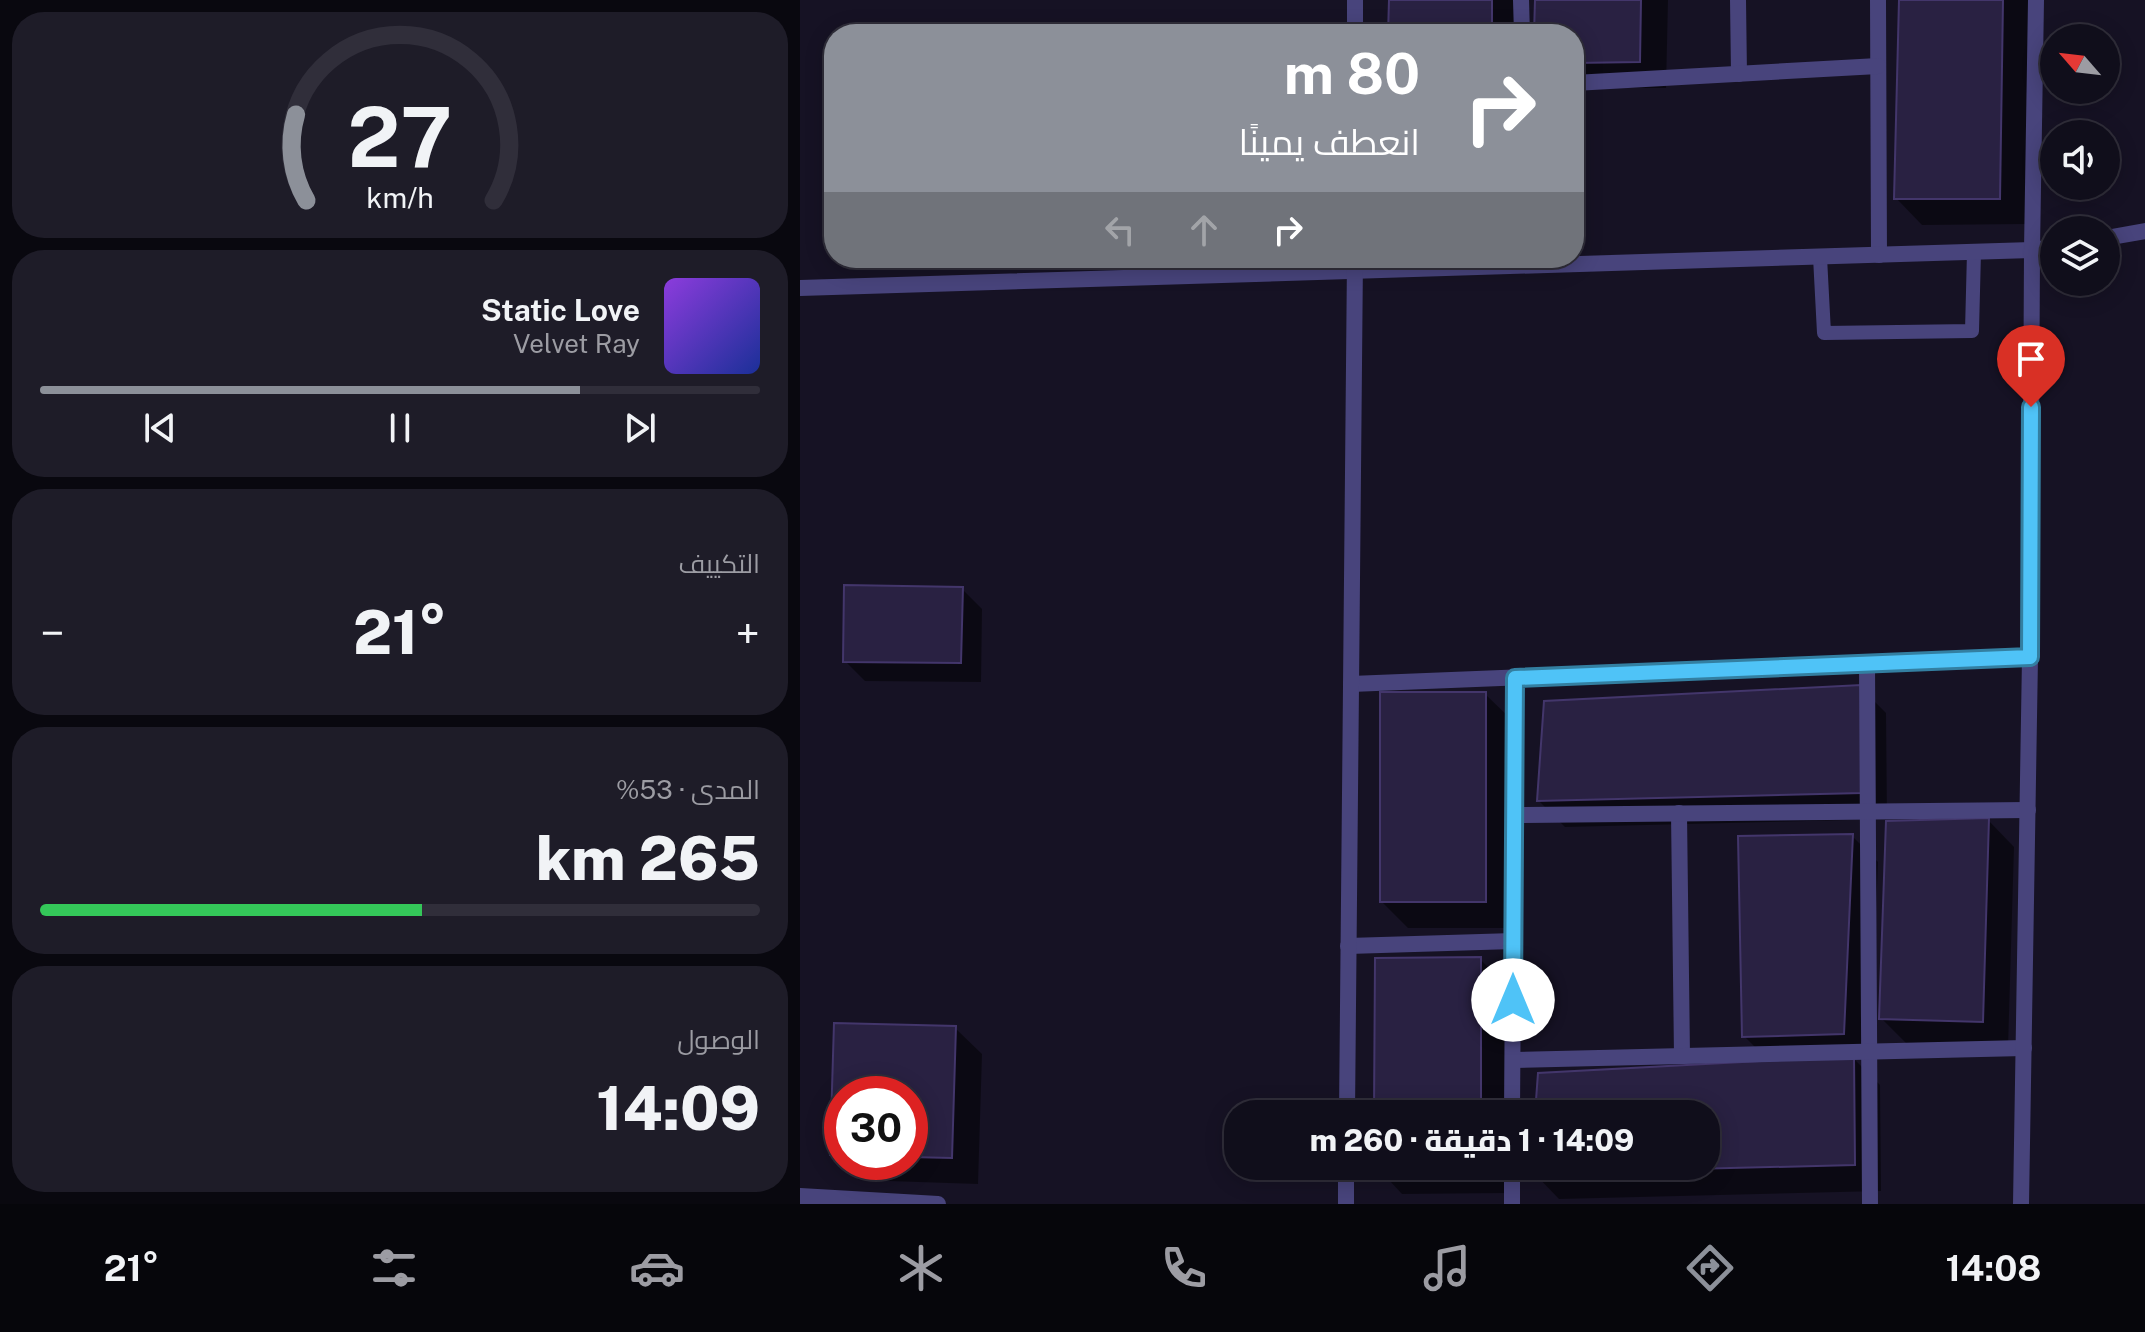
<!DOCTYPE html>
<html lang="ar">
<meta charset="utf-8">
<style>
body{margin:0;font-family:"Public Sans",Cairo,sans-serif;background:#1e1c28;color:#f1f3f6;direction:rtl;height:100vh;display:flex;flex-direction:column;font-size:30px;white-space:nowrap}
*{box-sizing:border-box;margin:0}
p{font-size:26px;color:#9c9ca3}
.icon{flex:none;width:44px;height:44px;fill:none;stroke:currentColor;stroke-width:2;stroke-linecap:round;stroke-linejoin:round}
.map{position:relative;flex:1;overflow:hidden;direction:ltr}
.drawer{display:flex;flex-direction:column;gap:12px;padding:12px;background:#09080f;width:800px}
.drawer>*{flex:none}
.guide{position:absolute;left:24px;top:24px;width:760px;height:244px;border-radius:32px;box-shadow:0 4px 20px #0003,0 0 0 2px #302e3a;direction:rtl;background:#8c9099;color:#fff;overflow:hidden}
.needle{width:52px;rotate:298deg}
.buttons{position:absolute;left:1240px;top:24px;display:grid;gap:16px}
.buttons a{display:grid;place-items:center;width:80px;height:80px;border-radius:50%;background:#100e1b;box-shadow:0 4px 20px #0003,0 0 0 2px #302e3a;font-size:40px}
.speed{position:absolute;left:24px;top:1076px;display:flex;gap:16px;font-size:40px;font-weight:700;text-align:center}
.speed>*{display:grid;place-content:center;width:104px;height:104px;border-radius:50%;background:#100e1b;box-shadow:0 4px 20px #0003,0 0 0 2px #302e3a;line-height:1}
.speed .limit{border:12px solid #d22;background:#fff;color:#111}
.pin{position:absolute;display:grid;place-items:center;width:68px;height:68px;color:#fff;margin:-82px -34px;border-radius:50% 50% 50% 0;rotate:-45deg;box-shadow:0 0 8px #0007}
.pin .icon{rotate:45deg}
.me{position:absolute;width:88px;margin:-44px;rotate:0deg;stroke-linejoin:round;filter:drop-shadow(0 0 6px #0008)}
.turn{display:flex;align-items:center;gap:28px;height:168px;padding:0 32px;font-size:36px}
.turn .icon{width:104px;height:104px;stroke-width:2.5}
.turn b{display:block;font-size:56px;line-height:68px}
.lanes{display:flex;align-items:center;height:76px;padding:0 32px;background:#0003;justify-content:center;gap:40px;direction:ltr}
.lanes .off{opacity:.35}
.big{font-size:60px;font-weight:800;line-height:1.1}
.drawer .tile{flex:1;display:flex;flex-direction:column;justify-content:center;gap:12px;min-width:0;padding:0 28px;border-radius:32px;background:#1e1c28}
.drawer .dial{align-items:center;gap:0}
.dial svg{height:208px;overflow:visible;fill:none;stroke:#302e3a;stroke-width:7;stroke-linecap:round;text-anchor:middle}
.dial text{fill:#f1f3f6;stroke:none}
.song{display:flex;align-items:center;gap:24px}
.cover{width:96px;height:96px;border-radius:12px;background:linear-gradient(135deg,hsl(270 70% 55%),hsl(230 70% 35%))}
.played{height:8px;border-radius:4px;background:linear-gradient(90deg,#8c9099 75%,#302e3a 75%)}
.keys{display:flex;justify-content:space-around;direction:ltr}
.heat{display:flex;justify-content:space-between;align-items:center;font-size:44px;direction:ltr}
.charge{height:12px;border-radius:6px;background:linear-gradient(90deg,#34c759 53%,#302e3a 0)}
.trip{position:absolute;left:424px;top:1100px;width:496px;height:80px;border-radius:32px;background:#100e1b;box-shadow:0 4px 20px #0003,0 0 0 2px #302e3a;font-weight:800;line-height:80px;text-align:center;direction:rtl}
.menu{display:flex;height:128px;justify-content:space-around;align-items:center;background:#06060b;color:#9c9ca3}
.menu .icon{width:56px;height:56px}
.menu .on{color:#8c9099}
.menu b{font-size:36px;color:#f1f3f6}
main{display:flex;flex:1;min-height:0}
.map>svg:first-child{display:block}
</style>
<main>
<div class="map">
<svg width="1345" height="1204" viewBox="0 0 1345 1204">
<rect width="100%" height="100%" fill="#161224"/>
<g fill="#0007" fill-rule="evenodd">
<path d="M591 0H718V34H590Z"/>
<path d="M737 0H868L866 88H774V34H736Z"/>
<path d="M1101 0H1229L1226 224 1122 225 1096 198Z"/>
<path d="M162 589 182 609 181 682 65 681 45 661Z"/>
<path d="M1060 687 1086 713 1087 819 765 827 739 801Z"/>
<path d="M685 694 712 720 711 928H608L582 902Z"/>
<path d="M1188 820 1214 847 1208 1048 1108 1045 1081 1018Z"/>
<path d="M1052 836 1078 862 1070 1059 1055 1060 1080 1085 1081 1191 759 1199 733 1172V1166H906V1114H737L971 1063 944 1036Z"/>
<path d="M680 959 706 986V1114H576Z"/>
<path d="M36 1025 155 1028 182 1054 178 1184 59 1180 32 1154ZM42 1094H110V1162H42Z"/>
<path d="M576 1166H706V1193L602 1194Z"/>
</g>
<g fill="#292142" stroke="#43366b" stroke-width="2">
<path d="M589 0H692V34H588Z"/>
<path d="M735 0H841L840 62 774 63V34H734Z"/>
<path d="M1099 0H1203L1200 199H1094Z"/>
<path d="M44 585 163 587 161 663 43 662Z"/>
<path d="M1061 685 1062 793 737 801 744 701Z"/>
<rect x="580" y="692" width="106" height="210"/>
<path d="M1189 818 1183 1022 1079 1019 1086 821Z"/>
<path d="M1053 834 1044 1034 942 1037 938 836Z"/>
<path d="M681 957V1114H574L575 958Z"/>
<path d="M34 1023 156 1026 152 1158 110 1157V1094H42V1155H30Z"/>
<path d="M1054 1056 1055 1165 731 1173V1166H906V1114H735L738 1073Z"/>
<rect x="574" y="1166" width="106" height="2"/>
</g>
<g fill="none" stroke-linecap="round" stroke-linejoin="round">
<path stroke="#48447c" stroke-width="14" d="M1020 257 1024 333 1172 331 1174 252"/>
<g stroke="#48447c" stroke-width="16">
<path d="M721 0 722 34"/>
<path d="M938 0 939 74"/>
<path d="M1078 0 1079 255"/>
<path d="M555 34V0"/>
<path d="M774 83 1078 66"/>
<path d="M1306 238 1345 231"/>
<path d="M0 288 1232 250 1254 247"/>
<path d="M1067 663 1070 1204"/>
<path d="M551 684 1230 657"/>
<path d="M879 813 882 1056"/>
<path d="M714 815 1228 810"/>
<path d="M548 946 714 941"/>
<path d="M713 1060 1224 1048"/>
<path d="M547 1114 555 258"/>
<path d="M712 1114 715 678"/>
<path d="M0 1196 138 1204"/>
<path d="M546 1204V1166"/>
<path d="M712 1204V1166"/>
<path d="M1221 1204 1230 657 1232 250 1236 0"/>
</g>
</g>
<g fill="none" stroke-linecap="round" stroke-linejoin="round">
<defs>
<path id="route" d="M713 1000 715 678 1230 657 1231 407"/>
</defs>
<use href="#route" stroke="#337fa1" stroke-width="20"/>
<use href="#route" stroke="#4fc3f7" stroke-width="14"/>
</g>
</svg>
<div class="buttons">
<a><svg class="needle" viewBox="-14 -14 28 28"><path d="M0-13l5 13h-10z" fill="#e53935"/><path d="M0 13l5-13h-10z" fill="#9c9ca3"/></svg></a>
<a><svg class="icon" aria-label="sound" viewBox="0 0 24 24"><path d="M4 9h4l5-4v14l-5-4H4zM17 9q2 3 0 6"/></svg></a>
<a><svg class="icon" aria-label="layers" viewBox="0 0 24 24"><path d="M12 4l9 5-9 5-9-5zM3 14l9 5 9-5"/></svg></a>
</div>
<div class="speed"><div class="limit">30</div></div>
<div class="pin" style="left:1231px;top:407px;background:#d93025"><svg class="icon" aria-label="arrive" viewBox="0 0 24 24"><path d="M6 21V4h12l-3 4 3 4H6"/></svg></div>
<svg class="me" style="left:713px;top:1000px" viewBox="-20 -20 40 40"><circle r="19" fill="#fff"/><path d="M0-13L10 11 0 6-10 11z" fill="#4fc3f7"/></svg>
<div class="trip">14:09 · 1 دقيقة · 260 m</div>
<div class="guide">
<div class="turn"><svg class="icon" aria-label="right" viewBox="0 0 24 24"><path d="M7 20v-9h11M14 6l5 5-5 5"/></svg><div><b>80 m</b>انعطف يمينًا</div></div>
<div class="lanes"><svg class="icon off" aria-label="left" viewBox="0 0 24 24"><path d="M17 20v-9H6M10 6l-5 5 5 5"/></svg><svg class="icon off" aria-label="ahead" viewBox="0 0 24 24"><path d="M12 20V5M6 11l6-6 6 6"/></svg><svg class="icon" aria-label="right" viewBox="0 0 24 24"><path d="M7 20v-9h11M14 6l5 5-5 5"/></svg></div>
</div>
</div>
<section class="drawer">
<div class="tile dial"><svg viewBox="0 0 100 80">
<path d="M14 69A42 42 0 1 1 86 69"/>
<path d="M14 69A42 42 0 0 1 10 36" stroke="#8c9099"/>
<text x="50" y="56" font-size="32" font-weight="700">27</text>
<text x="50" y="72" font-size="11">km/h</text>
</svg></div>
<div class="tile">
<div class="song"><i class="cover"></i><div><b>Static Love</b><p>Velvet Ray</p></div></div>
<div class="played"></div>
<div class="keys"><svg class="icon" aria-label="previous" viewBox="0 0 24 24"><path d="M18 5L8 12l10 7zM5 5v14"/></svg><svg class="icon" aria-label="pause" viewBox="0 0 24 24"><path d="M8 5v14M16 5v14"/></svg><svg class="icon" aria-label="next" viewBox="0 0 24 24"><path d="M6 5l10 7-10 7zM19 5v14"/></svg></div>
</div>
<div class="tile"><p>التكييف</p>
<div class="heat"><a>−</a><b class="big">21°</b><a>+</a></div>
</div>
<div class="tile"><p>المدى · 53%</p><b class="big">265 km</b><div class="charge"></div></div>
<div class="tile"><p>الوصول</p><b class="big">14:09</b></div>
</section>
</main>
<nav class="menu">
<b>14:08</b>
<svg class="icon on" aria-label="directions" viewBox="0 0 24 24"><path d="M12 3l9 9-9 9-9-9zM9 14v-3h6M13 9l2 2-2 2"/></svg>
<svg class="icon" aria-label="music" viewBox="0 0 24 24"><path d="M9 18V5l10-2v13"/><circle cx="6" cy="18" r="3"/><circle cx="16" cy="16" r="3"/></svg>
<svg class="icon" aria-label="phone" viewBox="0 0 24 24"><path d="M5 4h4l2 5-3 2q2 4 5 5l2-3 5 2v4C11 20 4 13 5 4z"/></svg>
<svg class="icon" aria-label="climate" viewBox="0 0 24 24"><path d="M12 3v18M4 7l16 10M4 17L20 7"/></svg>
<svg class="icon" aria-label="car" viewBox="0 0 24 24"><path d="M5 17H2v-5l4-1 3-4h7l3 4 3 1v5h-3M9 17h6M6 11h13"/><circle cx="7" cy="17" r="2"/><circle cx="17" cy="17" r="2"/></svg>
<svg class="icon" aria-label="filters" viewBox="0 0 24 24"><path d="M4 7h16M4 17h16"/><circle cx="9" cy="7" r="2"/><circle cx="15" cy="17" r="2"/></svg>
<b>21°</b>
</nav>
